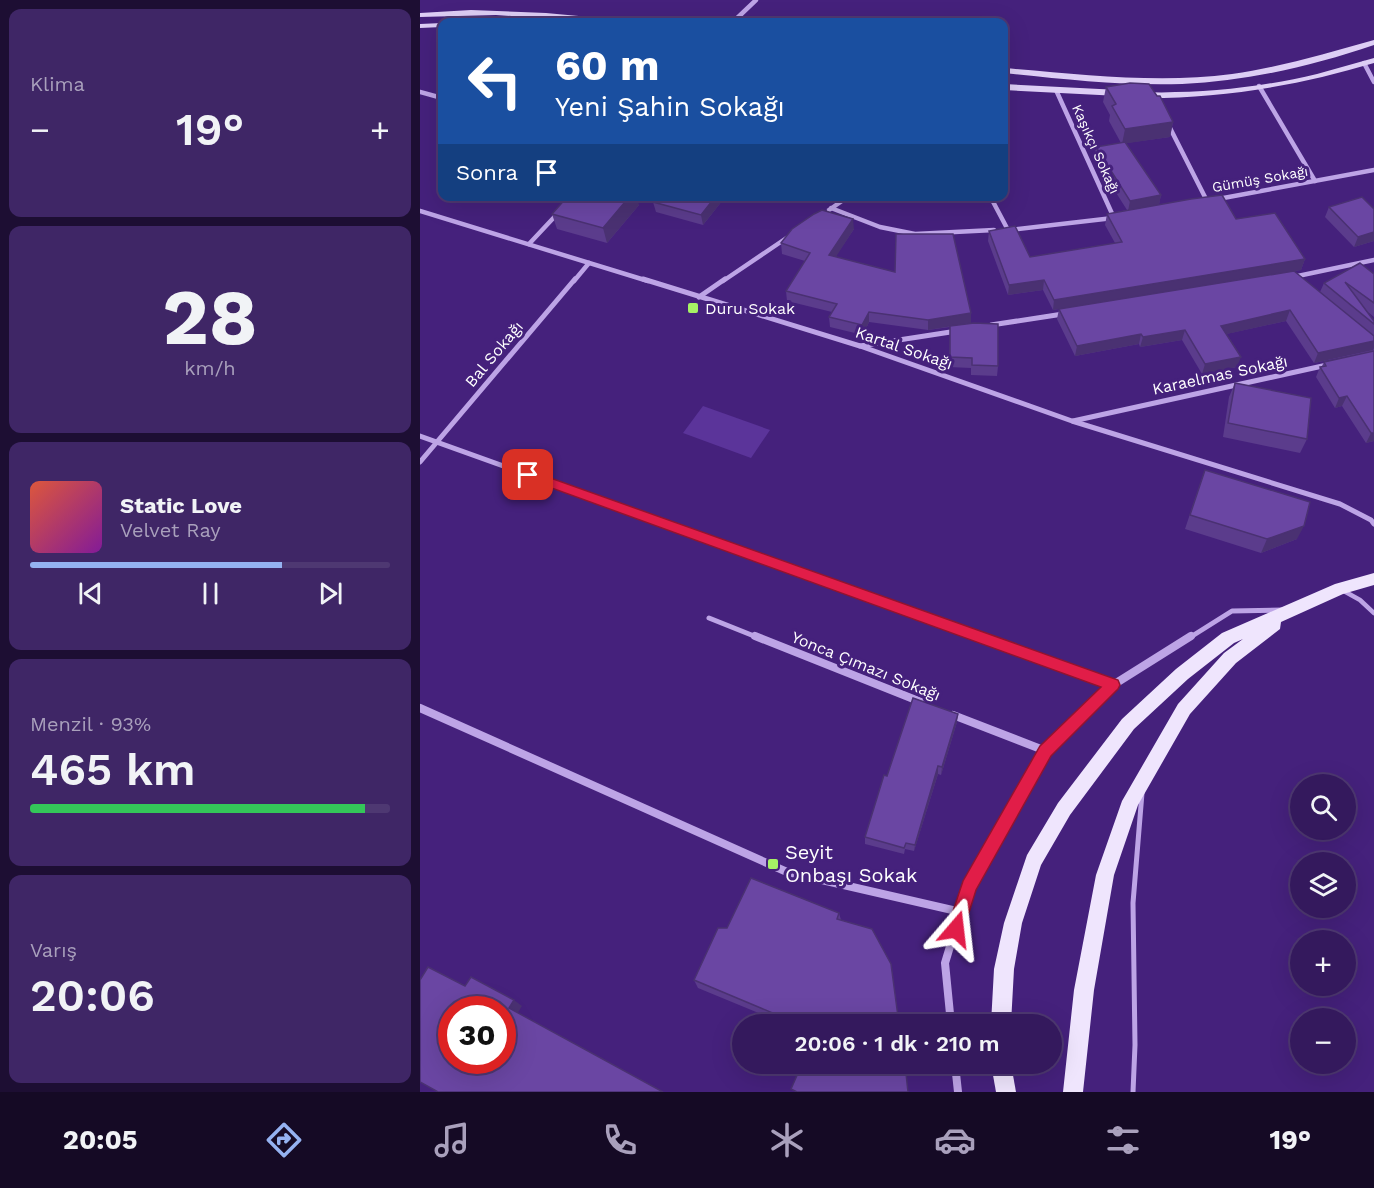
<!DOCTYPE html>
<html lang="tr">
<meta charset="utf-8">
<style>
body{margin:0;font-family:"Work Sans",sans-serif;background:#3f2666;color:#f1f3f6;height:100vh;display:flex;flex-direction:column;font-size:22px;white-space:nowrap}
*{box-sizing:border-box;margin:0}
p{font-size:20px;color:#a9a0bc}
.icon{flex:none;width:33px;height:33px;fill:none;stroke:currentColor;stroke-width:2;stroke-linecap:round;stroke-linejoin:round}
.map{position:relative;flex:1;overflow:hidden}
.sheet{display:flex;flex-direction:column;gap:9px;padding:9px;background:#1d0e33;width:420px}
.sheet>*{flex:none}
.top-card{position:absolute;left:18px;top:18px;width:570px;height:183px;border-radius:12px;box-shadow:0 6px 24px #0002,0 0 0 2px #4e3872;background:#1a4fa0;color:#fff;overflow:hidden}
.tools{position:absolute;left:870px;top:774px;display:grid;gap:12px}
.tools a{display:grid;place-items:center;width:66px;height:66px;border-radius:50%;background:#34195d;box-shadow:0 6px 24px #0002,0 0 0 2px #4e3872;font-size:30px}
.speed{position:absolute;left:18px;top:996px;display:flex;gap:12px;font-size:30px;font-weight:700;text-align:center}
.speed>*{display:grid;place-content:center;width:78px;height:78px;border-radius:50%;background:#34195d;box-shadow:0 6px 24px #0002,0 0 0 2px #4e3872;line-height:1}
.speed .limit{border:9px solid #d22;background:#fff;color:#111}
.pin{position:absolute;display:grid;place-items:center;width:51px;height:51px;color:#fff;margin:-26px;border-radius:12px;box-shadow:0 3px 9px #0006}
.me{position:absolute;width:66px;margin:-33px;rotate:17deg;stroke-linejoin:round;filter:drop-shadow(0 0 4px #0008)}
.turn{display:flex;align-items:center;gap:21px;height:126px;padding:0 18px;font-size:27px}
.turn .icon{width:78px;height:78px;stroke-width:2.5}
.turn b{display:block;font-size:42px;line-height:51px}
.then{display:flex;align-items:center;height:57px;padding:0 18px;background:#0003;gap:12px;font-size:22px}
.big{font-size:45px;font-weight:600;line-height:1.1}
.sheet .tile{flex:1;display:flex;flex-direction:column;justify-content:center;gap:9px;min-width:0;padding:0 21px;border-radius:12px;background:#3f2666}
.sheet .dial{align-items:center;gap:0}
.dial b{font-size:78px;line-height:1}
.song{display:flex;align-items:center;gap:18px}
.cover{width:72px;height:72px;border-radius:9px;background:linear-gradient(135deg,hsl(10 70% 55%),hsl(290 70% 35%))}
.played{height:6px;border-radius:3px;background:linear-gradient(90deg,#95b2f1 70%,#4e3872 70%)}
.keys{display:flex;justify-content:space-around;direction:ltr}
.heat{display:flex;justify-content:space-between;align-items:center;font-size:33px;direction:ltr}
.charge{height:9px;border-radius:4px;background:linear-gradient(90deg,#34c759 93%,#4e3872 0)}
.trip{position:absolute;left:312px;top:1014px;width:330px;height:60px;border-radius:30px;background:#34195d;box-shadow:0 6px 24px #0002,0 0 0 2px #4e3872;font-weight:600;line-height:60px;text-align:center}
.dock{display:flex;height:96px;justify-content:space-around;align-items:center;background:#150a25;color:#a9a0bc}
.dock .icon{width:42px;height:42px}
.dock .selected{color:#95b2f1}
.dock b{font-size:27px;color:#f1f3f6}
main{display:flex;flex:1;min-height:0}
.map>svg:first-child{display:block}
</style>
<main>
<section class="sheet">
<div class="tile"><p>Klima</p>
<div class="heat"><a>−</a><b class="big">19°</b><a>+</a></div>
</div>
<div class="tile dial"><b>28</b><p>km/h</p></div>
<div class="tile">
<div class="song"><i class="cover"></i><div><b>Static Love</b><p>Velvet Ray</p></div></div>
<div class="played"></div>
<div class="keys"><svg class="icon" aria-label="previous" viewBox="0 0 24 24"><path d="M18 5L8 12l10 7zM5 5v14"/></svg><svg class="icon" aria-label="pause" viewBox="0 0 24 24"><path d="M8 5v14M16 5v14"/></svg><svg class="icon" aria-label="next" viewBox="0 0 24 24"><path d="M6 5l10 7-10 7zM19 5v14"/></svg></div>
</div>
<div class="tile"><p>Menzil · 93%</p><b class="big">465 km</b><div class="charge"></div></div>
<div class="tile"><p>Varış</p><b class="big">20:06</b></div>
</section>
<div class="map">
<svg width="954" height="1092" viewBox="0 0 954 1092">
<rect width="100%" height="100%" fill="#45217c"/>
<path fill="#5b349a" d="M283 406 350 430 331 458 263 433Z"/>
<g fill="none" stroke-linecap="round" stroke-linejoin="round">
<path stroke="#bda4e6" stroke-width="4.5" d="M922 590 940 600 954 613"/>
<path stroke="#bda4e6" stroke-width="5" d="M713 1092 715 1045 713 903 722 793"/>
<g stroke="#bda4e6" stroke-width="4.5">
<path d="M313 22 336 0"/>
<path d="M944 63 954 82"/>
<path d="M839 86 895 181"/>
<path d="M636 90 694 218"/>
<path d="M0 92 22 98"/>
<path d="M748 124 787 201"/>
<path d="M570 196 588 230"/>
<path d="M798 199 954 170"/>
<path d="M411 208 460 227 495 234 574 230"/>
<path d="M409 210 429 196"/>
<path d="M0 211 228 281"/>
<path d="M590 230 693 218"/>
<path d="M109 244 139 212"/>
<path d="M873 277 954 260"/>
<path d="M154 281 169 263"/>
<path d="M303 281 368 237"/>
</g>
<g stroke="#bda4e6" stroke-width="5">
<path d="M223 279 440 346 652 421 920 504 951 520 954 524"/>
<path d="M279 297 305 279"/>
<path d="M571 325 643 314"/>
<path d="M440 346 537 331"/>
<path d="M653 421 907 365"/>
<path d="M0 436 562 638"/>
<path d="M0 462 155 279"/>
<path d="M289 618 339 638"/>
<path d="M769 638 812 611 863 610"/>
</g>
<g stroke="#bda4e6" stroke-width="8">
<path d="M335 636 501 702"/>
<path d="M558 636 693 685"/>
<path d="M0 708 367 872 541 912"/>
<path d="M533 715 626 751"/>
<path d="M531 1024 525 963 548 887 626 751 693 685 771 636"/>
<path d="M535 1064 538 1092"/>
</g>
<g fill="#ddcef5" fill-rule="evenodd">
<path d="M51 10 126 13 202 20 206 22H183L76 15 0 17V13Z"/>
<path d="M22 23V27L0 28V24Z"/>
<path d="M954 40V45C892 66 828 81 762 84 702 86 642 79 584 73V68C660 74 736 84 812 74 861 67 907 53 954 40Z"/>
<path d="M954 58V63C877 86 800 99 719 98L715 95 719 92C779 94 838 88 897 74 916 69 935 63 954 58Z"/>
<path d="M584 84 699 90 703 93 699 96 584 90Z"/>
</g>
<g fill="#efe5fd" fill-rule="evenodd">
<path d="M954 573V585L923 594 861 622 860 629 816 663 770 714 718 805 694 875 674 990 663 1092H643L654 990 676 875 702 801 758 704 804 653 823 639 814 643 768 679 714 729 650 815 621 865 602 923 594 969 591 1024H571L574 969 584 923 607 855 638 803 702 719 756 669 802 633 915 584Z"/>
<path d="M571 1064H591L596 1092H576Z"/>
</g>
</g>
<g fill="#5b3c8c">
<path d="M686 87 753 122 750 137 706 143 741 195 739 204 816 219 885 259 881 270 874 271 900 292 904 283 954 274V317L948 312 954 321V351L894 363 866 321 806 334 817 367 782 374 762 340 720 347 719 344 655 356 637 319 639 309 633 310 623 290 588 295 568 241 569 231 610 257 695 243 685 225 687 214 707 210 674 158 676 147 701 143 689 121 690 115 683 102Z"/>
<path d="M238 196H306L283 225 236 212 233 202Z"/>
<path d="M219 205 187 243 137 229 132 214Z"/>
<path d="M909 207 954 209V241L934 247 905 217Z"/>
<path d="M434 229 415 257 551 313V323L578 366 577 376 551 375V368L529 367 530 327 508 330 449 322 443 335 410 327 409 317 412 312 367 301 366 291 385 261 362 254 361 243Z"/>
<path d="M954 351V441L946 443 922 406 915 408 896 377 900 367 902 366 904 362Z"/>
<path d="M815 383 887 439 880 453 803 437 809 397Z"/>
<path d="M780 484 877 539 841 553 765 529Z"/>
<path d="M537 722 521 775 518 774 494 851 485 849 484 854 445 844V837L467 776Z"/>
<path d="M419 913 421 920 479 1024H365L278 988 274 980Z"/>
</g>
<g fill="#4a3172">
<path d="M753 122 750 137 702 144 705 129Z"/>
<path d="M741 195 739 205 708 211 710 201Z"/>
<path d="M210 196H217L219 205 187 243 183 228Z"/>
<path d="M296 196H306L283 225 281 215Z"/>
<path d="M433 219 434 229 410 266 409 255Z"/>
<path d="M954 232V241L934 247 938 237Z"/>
<path d="M885 259 881 270 633 310 634 300Z"/>
<path d="M624 280 623 290 588 295 589 285Z"/>
<path d="M870 310 866 321 798 336 801 326Z"/>
<path d="M449 312V322L443 335 442 325Z"/>
<path d="M551 313V323L508 330V320Z"/>
<path d="M765 330 762 340 720 347 723 337Z"/>
<path d="M721 334 719 344 655 356 657 346Z"/>
<path d="M954 341V348L953 350 894 363 898 353Z"/>
<path d="M821 357 817 367 782 374 785 364Z"/>
<path d="M927 396 922 406 915 408 919 398Z"/>
<path d="M951 433H954V441L946 443Z"/>
<path d="M884 526 877 539 841 553 847 539Z"/>
<path d="M538 714 537 722 521 775 522 767Z"/>
<path d="M518 766V774L494 851 495 845Z"/>
<path d="M94 1000 102 1006 97 1014 89 1008Z"/>
</g>
<g fill="#6a46a3" stroke="#4a3172" stroke-width="1.5" fill-rule="evenodd">
<path d="M710 83 729 84 737 96H740L753 122 705 129 692 106 696 104 686 87Z"/>
<path d="M705 142 741 195 710 201 676 147Z"/>
<path d="M802 195 816 219 855 213 885 259 634 300 624 280 589 285 569 231 595 226 610 257 702 242 687 214 771 199Z"/>
<path d="M148 196H210L183 228 132 214Z"/>
<path d="M238 196H296L281 215 233 202Z"/>
<path d="M942 197 954 209V232L938 237 909 207Z"/>
<path d="M402 210 433 219 409 255 475 272 476 234H533L551 313 508 320 449 312 442 325 409 317 417 304 366 291 390 253 361 243 372 229 394 214Z"/>
<path d="M940 263 954 274V303L925 282 954 321V324L904 283Z"/>
<path d="M874 271 954 336V341L898 353 870 310 801 326 821 357 785 364 765 330 723 337 721 334 657 346 639 309Z"/>
<path d="M554 323 578 324V366L552 365V358L530 357V326Z"/>
<path d="M954 351V433H951L927 396 919 398 900 367 906 366 904 362Z"/>
<path d="M815 383 891 398 887 439 808 423Z"/>
<path d="M785 470 890 502 884 526 847 539 770 515Z"/>
<path d="M493 698 538 714 522 767 518 766 495 845 486 843 484 848 445 837 464 775 467 776Z"/>
<path d="M331 878 419 913 417 919 452 929 471 964 479 1024H379L274 980 298 928H307Z"/>
<path d="M8 967 45 986 51 977 94 1000 89 1008 243 1092H18L0 1082V980ZM32 1010H82V1060H32Z"/>
<path d="M382 1064H485L488 1092H377L371 1089Z"/>
</g>
<path fill="#e11d48" stroke="#92132f" stroke-width="1.5" d="M108 470 698 680 700 685 698 689 631 756 556 890 542 935 536 937 530 935 527 929 543 881 620 746 681 687 104 478 102 475 104 471Z"/>
<g fill="#a6f265" stroke="#45217c" stroke-width="2">
<rect x="267" y="302" width="12" height="12" rx="3"/>
<rect x="347" y="858" width="12" height="12" rx="3"/>
</g>
<g text-anchor="middle" dominant-baseline="central" stroke-width="6" stroke-linejoin="round" paint-order="stroke">
<g font-size="14" fill="#fff" stroke="#45217c">
<text transform="translate(676 149) rotate(66)">Kaşıkçı Sokağı</text>
<text transform="translate(840 179) rotate(-10)">Gümüş Sokağı</text>
</g>
<g font-size="16" fill="#fff" stroke="#45217c" text-anchor="start">
<text x="285" y="308">Duru Sokak</text>
</g>
<g font-size="16" fill="#fff" stroke="#45217c">
<text transform="translate(484 348) rotate(19)">Kartal Sokağı</text>
<text transform="translate(74 354) rotate(-50)">Bal Sokağı</text>
<text transform="translate(800 375) rotate(-12)">Karaelmas Sokağı</text>
<text transform="translate(446 666) rotate(22)">Yonca Çımazı Sokağı</text>
</g>
<g font-size="20" fill="#fff" stroke="#45217c" text-anchor="start">
<text x="365" y="852">Seyit<tspan x="365" dy="23">Onbaşı Sokak</tspan></text>
</g>
</g>
</svg>
<div class="tools">
<a><svg class="icon" aria-label="search" viewBox="0 0 24 24"><circle cx="10" cy="10" r="6"/><path d="M15 15l6 6"/></svg></a>
<a><svg class="icon" aria-label="layers" viewBox="0 0 24 24"><path d="M12 4l9 5-9 5-9-5zM3 14l9 5 9-5"/></svg></a>
<a>+</a>
<a>−</a>
</div>
<div class="speed"><div class="limit">30</div></div>
<div class="pin" style="left:108px;top:475px;background:#d93025"><svg class="icon" aria-label="arrive" viewBox="0 0 24 24"><path d="M6 21V4h12l-3 4 3 4H6"/></svg></div>
<svg class="me" style="left:536px;top:929px" viewBox="-20 -20 40 40"><path d="M0-17L14 15 0 8-14 15z" fill="#e11d48" stroke="#fff" stroke-width="4"/></svg>
<div class="trip">20:06 · 1 dk · 210 m</div>
<div class="top-card">
<div class="turn"><svg class="icon" aria-label="left" viewBox="0 0 24 24"><path d="M17 20v-9H6M10 6l-5 5 5 5"/></svg><div><b>60 m</b>Yeni Şahin Sokağı</div></div>
<div class="then">Sonra<svg class="icon" aria-label="arrive" viewBox="0 0 24 24"><path d="M6 21V4h12l-3 4 3 4H6"/></svg></div>
</div>
</div>
</main>
<nav class="dock">
<b>20:05</b>
<svg class="icon selected" aria-label="directions" viewBox="0 0 24 24"><path d="M12 3l9 9-9 9-9-9zM9 14v-3h6M13 9l2 2-2 2"/></svg>
<svg class="icon" aria-label="music" viewBox="0 0 24 24"><path d="M9 18V5l10-2v13"/><circle cx="6" cy="18" r="3"/><circle cx="16" cy="16" r="3"/></svg>
<svg class="icon" aria-label="phone" viewBox="0 0 24 24"><path d="M5 4h4l2 5-3 2q2 4 5 5l2-3 5 2v4C11 20 4 13 5 4z"/></svg>
<svg class="icon" aria-label="climate" viewBox="0 0 24 24"><path d="M12 3v18M4 7l16 10M4 17L20 7"/></svg>
<svg class="icon" aria-label="car" viewBox="0 0 24 24"><path d="M5 17H2v-5l4-1 3-4h7l3 4 3 1v5h-3M9 17h6M6 11h13"/><circle cx="7" cy="17" r="2"/><circle cx="17" cy="17" r="2"/></svg>
<svg class="icon" aria-label="filters" viewBox="0 0 24 24"><path d="M4 7h16M4 17h16"/><circle cx="9" cy="7" r="2"/><circle cx="15" cy="17" r="2"/></svg>
<b>19°</b>
</nav>
